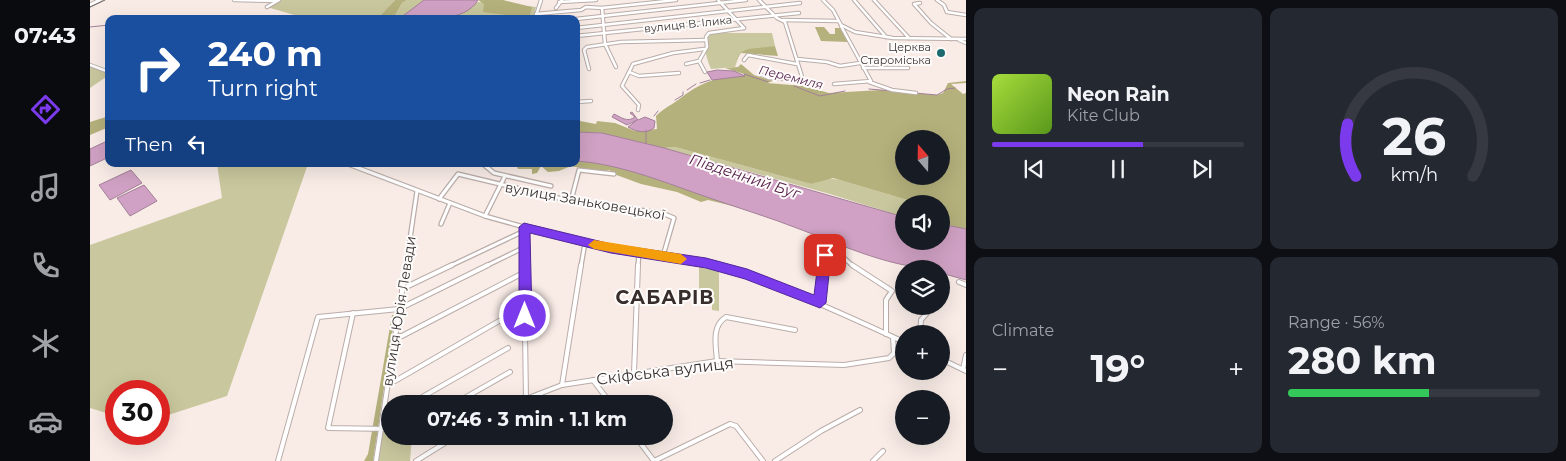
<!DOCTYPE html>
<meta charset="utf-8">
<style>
body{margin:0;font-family:Montserrat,sans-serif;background:#242831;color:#f1f3f6;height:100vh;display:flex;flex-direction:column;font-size:19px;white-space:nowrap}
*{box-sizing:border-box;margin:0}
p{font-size:16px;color:#9ea1a6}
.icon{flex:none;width:28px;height:28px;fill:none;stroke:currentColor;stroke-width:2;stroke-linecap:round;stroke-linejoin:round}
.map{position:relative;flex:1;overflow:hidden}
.sheet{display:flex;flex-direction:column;gap:8px;padding:8px;background:#0d0f14;width:600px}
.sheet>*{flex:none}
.guide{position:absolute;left:15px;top:15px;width:475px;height:152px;border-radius:10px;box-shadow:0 5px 20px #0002;background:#1a4fa0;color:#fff;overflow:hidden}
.needle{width:32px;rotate:340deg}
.buttons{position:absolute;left:805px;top:130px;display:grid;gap:10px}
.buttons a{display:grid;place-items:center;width:55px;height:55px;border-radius:50%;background:#171b24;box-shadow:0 5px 20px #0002;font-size:25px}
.speed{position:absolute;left:15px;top:380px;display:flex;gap:10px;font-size:25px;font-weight:700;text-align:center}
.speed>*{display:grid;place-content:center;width:65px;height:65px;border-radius:50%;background:#171b24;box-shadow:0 5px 20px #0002;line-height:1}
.speed .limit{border:8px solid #d22;background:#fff;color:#111}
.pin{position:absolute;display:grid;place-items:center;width:42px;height:42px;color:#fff;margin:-21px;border-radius:10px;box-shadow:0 2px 8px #0006}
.me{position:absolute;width:55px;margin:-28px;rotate:0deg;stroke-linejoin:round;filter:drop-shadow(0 0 4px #0008)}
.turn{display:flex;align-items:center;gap:18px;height:105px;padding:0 20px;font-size:22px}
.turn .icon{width:65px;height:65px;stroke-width:2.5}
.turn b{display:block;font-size:35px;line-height:42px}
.then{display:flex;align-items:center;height:48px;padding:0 20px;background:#0003;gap:10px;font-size:19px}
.big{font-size:38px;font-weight:700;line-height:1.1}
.sheet .tile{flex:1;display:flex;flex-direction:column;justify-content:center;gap:8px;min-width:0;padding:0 18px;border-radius:10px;background:#242831}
.sheet .dial{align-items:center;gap:0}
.dial svg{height:130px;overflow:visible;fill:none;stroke:#363941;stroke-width:7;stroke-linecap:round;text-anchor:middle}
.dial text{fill:#f1f3f6;stroke:none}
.song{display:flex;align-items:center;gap:15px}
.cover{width:60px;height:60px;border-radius:8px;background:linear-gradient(135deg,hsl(80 70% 55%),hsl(90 70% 35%))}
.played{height:5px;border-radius:2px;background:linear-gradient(90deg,#7c3aed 60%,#363941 60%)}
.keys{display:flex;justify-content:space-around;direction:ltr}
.heat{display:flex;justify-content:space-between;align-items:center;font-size:28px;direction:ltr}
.charge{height:8px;border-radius:4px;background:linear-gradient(90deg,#34c759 56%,#363941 0)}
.sheet .tiles{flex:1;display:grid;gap:8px;grid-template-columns:repeat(2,1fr)}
.trip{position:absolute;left:291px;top:395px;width:292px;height:50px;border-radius:25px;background:#171b24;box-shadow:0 5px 20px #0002;font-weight:700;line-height:50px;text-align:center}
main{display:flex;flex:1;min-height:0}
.tabs{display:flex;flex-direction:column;width:90px;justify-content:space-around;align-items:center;background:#090b0e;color:#9ea1a6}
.tabs .icon{width:35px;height:35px}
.tabs .active{color:#7c3aed}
.tabs b{font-size:22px;color:#f1f3f6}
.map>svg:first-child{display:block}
</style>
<main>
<nav class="tabs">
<b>07:43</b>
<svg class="icon active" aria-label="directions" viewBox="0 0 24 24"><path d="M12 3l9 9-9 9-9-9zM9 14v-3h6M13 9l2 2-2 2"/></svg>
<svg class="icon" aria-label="music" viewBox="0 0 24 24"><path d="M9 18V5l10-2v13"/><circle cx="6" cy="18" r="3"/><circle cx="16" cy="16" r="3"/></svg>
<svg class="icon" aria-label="phone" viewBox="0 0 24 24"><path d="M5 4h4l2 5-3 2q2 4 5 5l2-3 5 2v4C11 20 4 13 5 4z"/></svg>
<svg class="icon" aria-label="climate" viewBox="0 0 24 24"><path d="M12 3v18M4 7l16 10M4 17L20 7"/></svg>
<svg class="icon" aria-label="car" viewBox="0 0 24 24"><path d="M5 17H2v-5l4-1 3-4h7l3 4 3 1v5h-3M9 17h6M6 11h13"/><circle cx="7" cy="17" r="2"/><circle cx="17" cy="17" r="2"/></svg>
</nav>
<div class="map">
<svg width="876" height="461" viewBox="0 0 876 461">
<rect width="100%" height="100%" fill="#f9ece7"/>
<g fill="#c9c79d">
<path d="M189 0H305L287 19H218L177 7Z"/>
<path d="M317 0H340L315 19H303L312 3Z"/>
<path d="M388 2 446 7 443 19H358Z"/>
<path d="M622 33H682L685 46 650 53 645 67 621 69C616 57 611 42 622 33Z"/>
<path d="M0 65 19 72V75L0 88Z"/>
<path d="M585 147 721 184 738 178 750 180 831 204H814V217L740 194 574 148Z"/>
<path d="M127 164H218L137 396 69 418V391H26V416L0 408V245L132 198Z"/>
<path d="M609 265 611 268 629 269V311L622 310V295L609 292Z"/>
<path d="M300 430V436H322L320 461H288L292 431Z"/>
</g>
<g fill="#b5b17c" fill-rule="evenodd">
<path d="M305 0H317L312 3 303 19H287Z"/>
<path d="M388 0H413L442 7 439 18 393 12 394 4Z"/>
<path d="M725 27H734L740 34H745V28H751L758 42 731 41Z"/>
<path d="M685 46 688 56 651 53 646 60 650 53 658 49Z"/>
<path d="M651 64 664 75 683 81 677 83 714 86 739 93 791 90 847 95 853 93 858 83 876 81V83L861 84 873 94 876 93V229L851 224V204H831L743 178 721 184 585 147 574 148 512 133 486 132V124L490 121 506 124 507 121 525 123 545 131 567 129 566 116C574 108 580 106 588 100 610 83 625 76 654 76V74L635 68 648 67ZM814 139H851V176H814Z"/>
<path d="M19 116V127L0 135V122Z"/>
<path d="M486 161C542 165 598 190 651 208L618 200 611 202 587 192 551 184 521 173 520 170 509 172 481 166 469 171 458 172 451 166 447 173 442 174V169H428L425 164H486Z"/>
<path d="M302 315H305L283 461H274L278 454Z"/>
</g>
<g fill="#d0a1c4" stroke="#a38098">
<path d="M334 0H388C375 23 333 19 309 19Z"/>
<path d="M627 70 644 71 655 76 622 80 617 72Z"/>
<path d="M542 112 548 120 555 117 565 121 564 128C556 134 547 132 538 127L547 120 537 125 522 117 524 114C531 117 537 123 545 117L540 113Z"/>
<path d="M486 132 512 133 574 148 814 217V241H851V224L876 229V280L851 273V269C804 269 756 247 712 230 679 217 645 207 611 195 571 181 529 164 486 161Z"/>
<path d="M17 141 19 157 0 166V149Z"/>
<path d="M41 170 52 183 20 200 9 185Z"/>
<path d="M54 185 67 201 40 216 27 198Z"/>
</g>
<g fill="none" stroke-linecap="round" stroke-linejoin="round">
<g stroke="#a38098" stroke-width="1">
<path d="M0 27 19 25"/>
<path d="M654 74 678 82"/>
<path d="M610 83 620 80"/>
<path d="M704 86 730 96 755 91"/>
<path d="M779 89 847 95 857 89 865 88"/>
<path d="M597 90 606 84"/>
<path d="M585 100 593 95V92"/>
<path d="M564 116 568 111"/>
<path d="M556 130V143"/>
</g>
<defs>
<g id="minor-far2">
<path d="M144 0 187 1"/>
<path d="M628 0 654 28"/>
<path d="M669 0 687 18 695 22 713 80 679 78 670 74"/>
<path d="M733 0 743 10 751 25 765 32 803 38 876 39"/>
<path d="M764 0 796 37"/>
<path d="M784 0 819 38"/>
<path d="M847 0 854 5 857 12 876 15"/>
<path d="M469 2 506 0"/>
<path d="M830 3 824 4 841 23 861 39"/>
<path d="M177 7 189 0"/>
<path d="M466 8 472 0"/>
<path d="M512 8 515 44 526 67"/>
<path d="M446 14 491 10 496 7 512 8 586 0"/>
<path d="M445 19 451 0"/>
<path d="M486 19 656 0"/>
<path d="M693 20 748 21"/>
<path d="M486 28 710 3"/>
<path d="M486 36 709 13"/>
<path d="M869 40 876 43"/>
<path d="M707 59 737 62 750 66 770 63"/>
<path d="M654 60 658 55 707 64"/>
<path d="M609 61 615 72"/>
<path d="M596 64 609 61 617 47 616 37 619 33 654 28"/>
<path d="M0 65 19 72"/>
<path d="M773 68H818"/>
<path d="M499 69 494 50 497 47 531 42 616 40"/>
<path d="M539 72 549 76 589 73"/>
<path d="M779 82 802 90 826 93"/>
<path d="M744 84 781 81 751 26"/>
<path d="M486 102 501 101"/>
<path d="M548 110 549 105 532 86 543 64 583 53 614 49"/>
</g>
<g id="minor-far1">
<path d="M258 164 395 216 434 227 495 243 627 266"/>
<path d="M393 164 404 173 461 186"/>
<path d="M349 199 368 174 481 201 572 213 584 218 573 256"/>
<path d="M481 201 489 170 524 174"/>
<path d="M395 216 415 176"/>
<path d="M351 224 360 203"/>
<path d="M434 227V266"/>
<path d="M744 249 763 266"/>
<path d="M316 266 327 191"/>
<path d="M360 266 434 231"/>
<path d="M396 266 435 247"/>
<path d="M491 266 495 243"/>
<path d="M548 266 549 253"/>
<path d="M734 266 735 255"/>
</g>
<g id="minor">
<path d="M434 265 436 399"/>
<path d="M623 265C689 284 751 313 814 342"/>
<path d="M762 265 802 291 796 300V334"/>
<path d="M869 282 876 285"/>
<path d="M312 289 362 265"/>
<path d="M730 303 734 265"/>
<path d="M263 313 238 428 300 429"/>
<path d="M830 334 831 320 843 306"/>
<path d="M305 336H312L435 272"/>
<path d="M851 359 876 371"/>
<path d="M627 361C626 346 621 326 636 317L705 330"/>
<path d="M873 369 876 355"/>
<path d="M544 373 548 265"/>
<path d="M503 380 521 404"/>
<path d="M298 381H305L409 321"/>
<path d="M472 385 491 265"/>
<path d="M320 404 418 348"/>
<path d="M364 404 420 372"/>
<path d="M423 404 472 385 627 361 754 365 799 358 804 353 803 338"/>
<path d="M293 416 300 415"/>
<path d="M545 436 564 461 640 424 646 426 673 461"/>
<path d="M188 461 228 317 309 309 398 265"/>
<path d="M286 461 316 265"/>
<path d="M326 461 366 436"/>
<path d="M685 461 731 431 770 410"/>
<path d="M783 461 793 451"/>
</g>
<path id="major" d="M0 5 10 0"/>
</defs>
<use href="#minor-far2" stroke="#baada9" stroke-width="4.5"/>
<use href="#minor-far1" stroke="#baada9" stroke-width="5.5"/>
<use href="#minor" stroke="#baada9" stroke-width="6"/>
<use href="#major" stroke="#baada9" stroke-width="5"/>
<use href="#minor-far2" stroke="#fff" stroke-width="2.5"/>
<use href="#minor-far1" stroke="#fff" stroke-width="3"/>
<use href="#minor" stroke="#fff" stroke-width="4"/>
<use href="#major" stroke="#fff" stroke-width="3"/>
<path stroke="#6a6361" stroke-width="1" d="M0 7 15 0"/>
</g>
<path fill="#7c3aed" stroke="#51269a" d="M434 223 521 244 616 258 657 269 724 295 729 255 735 250 741 255 736 303 730 308 655 279 616 268 521 253 440 233 442 316 440 321 435 322 431 321 429 316V227Z"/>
<path fill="#f59e0b" d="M504 240 591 254 597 259 591 264 504 249 498 245Z"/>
<circle fill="#1c696e" stroke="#fefcfb" stroke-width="2" cx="851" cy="53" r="5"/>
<g text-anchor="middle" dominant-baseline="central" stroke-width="4" stroke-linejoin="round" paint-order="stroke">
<g font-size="11" fill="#393433" stroke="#fefcfb">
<text transform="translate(598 24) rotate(-6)">вулиця В. Ілика</text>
</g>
<g font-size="11" fill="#393433" stroke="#fefcfb" text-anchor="end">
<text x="841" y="47">Церква<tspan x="841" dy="13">Староміська</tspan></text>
</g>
<g font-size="12" font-style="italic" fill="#521b48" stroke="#fefcfb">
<text transform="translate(701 77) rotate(14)">Перемиля</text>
</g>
<g font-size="14" fill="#393433" stroke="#fefcfb">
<text transform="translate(495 201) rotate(10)">вулиця Заньковецької</text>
<text transform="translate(309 311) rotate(-81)">вулиця Юрія Левади</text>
</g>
<g font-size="15" font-style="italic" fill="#521b48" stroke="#fefcfb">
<text transform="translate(655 176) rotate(18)">Південний Буг</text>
</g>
<g font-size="16" fill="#393433" stroke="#fefcfb">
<text transform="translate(575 371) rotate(-7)">Скіфська вулиця</text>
</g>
<g font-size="19" font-weight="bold" letter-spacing="1" fill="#372d2a" stroke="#fefcfb">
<text x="575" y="297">САБАРІВ</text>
</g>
</g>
</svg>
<div class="buttons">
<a><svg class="needle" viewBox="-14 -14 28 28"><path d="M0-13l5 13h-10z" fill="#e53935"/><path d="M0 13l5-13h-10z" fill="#9ea1a6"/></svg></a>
<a><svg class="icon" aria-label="sound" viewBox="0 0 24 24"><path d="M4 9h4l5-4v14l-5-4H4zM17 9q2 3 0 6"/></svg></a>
<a><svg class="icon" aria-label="layers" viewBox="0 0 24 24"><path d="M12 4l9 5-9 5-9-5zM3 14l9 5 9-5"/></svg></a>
<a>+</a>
<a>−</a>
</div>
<div class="speed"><div class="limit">30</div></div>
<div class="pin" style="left:735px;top:255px;background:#d93025"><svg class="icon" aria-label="arrive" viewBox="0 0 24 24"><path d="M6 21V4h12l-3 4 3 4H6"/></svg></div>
<svg class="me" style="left:435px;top:316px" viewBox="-20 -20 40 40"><circle r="17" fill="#7c3aed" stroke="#fff" stroke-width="3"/><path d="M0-11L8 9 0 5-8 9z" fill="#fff"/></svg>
<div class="trip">07:46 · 3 min · 1.1 km</div>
<div class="guide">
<div class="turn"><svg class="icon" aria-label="right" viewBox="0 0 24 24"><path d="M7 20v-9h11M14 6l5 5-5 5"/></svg><div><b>240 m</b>Turn right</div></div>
<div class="then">Then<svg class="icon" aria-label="left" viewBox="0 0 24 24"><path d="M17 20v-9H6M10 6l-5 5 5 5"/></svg></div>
</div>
</div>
<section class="sheet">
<div class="tiles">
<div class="tile">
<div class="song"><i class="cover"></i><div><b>Neon Rain</b><p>Kite Club</p></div></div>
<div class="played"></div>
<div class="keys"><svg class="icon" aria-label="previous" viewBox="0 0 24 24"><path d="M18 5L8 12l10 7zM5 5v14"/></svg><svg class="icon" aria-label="pause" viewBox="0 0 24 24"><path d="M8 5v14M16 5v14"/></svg><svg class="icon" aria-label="next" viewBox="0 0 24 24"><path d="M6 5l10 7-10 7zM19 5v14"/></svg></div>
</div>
<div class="tile dial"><svg viewBox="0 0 100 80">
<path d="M14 69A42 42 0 1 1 86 69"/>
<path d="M14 69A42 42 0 0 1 9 37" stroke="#7c3aed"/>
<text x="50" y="56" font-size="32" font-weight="700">26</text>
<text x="50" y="72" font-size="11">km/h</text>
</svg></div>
<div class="tile"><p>Climate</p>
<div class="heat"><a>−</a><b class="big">19°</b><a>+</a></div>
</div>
<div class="tile"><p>Range · 56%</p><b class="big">280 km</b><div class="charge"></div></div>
</div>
</section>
</main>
